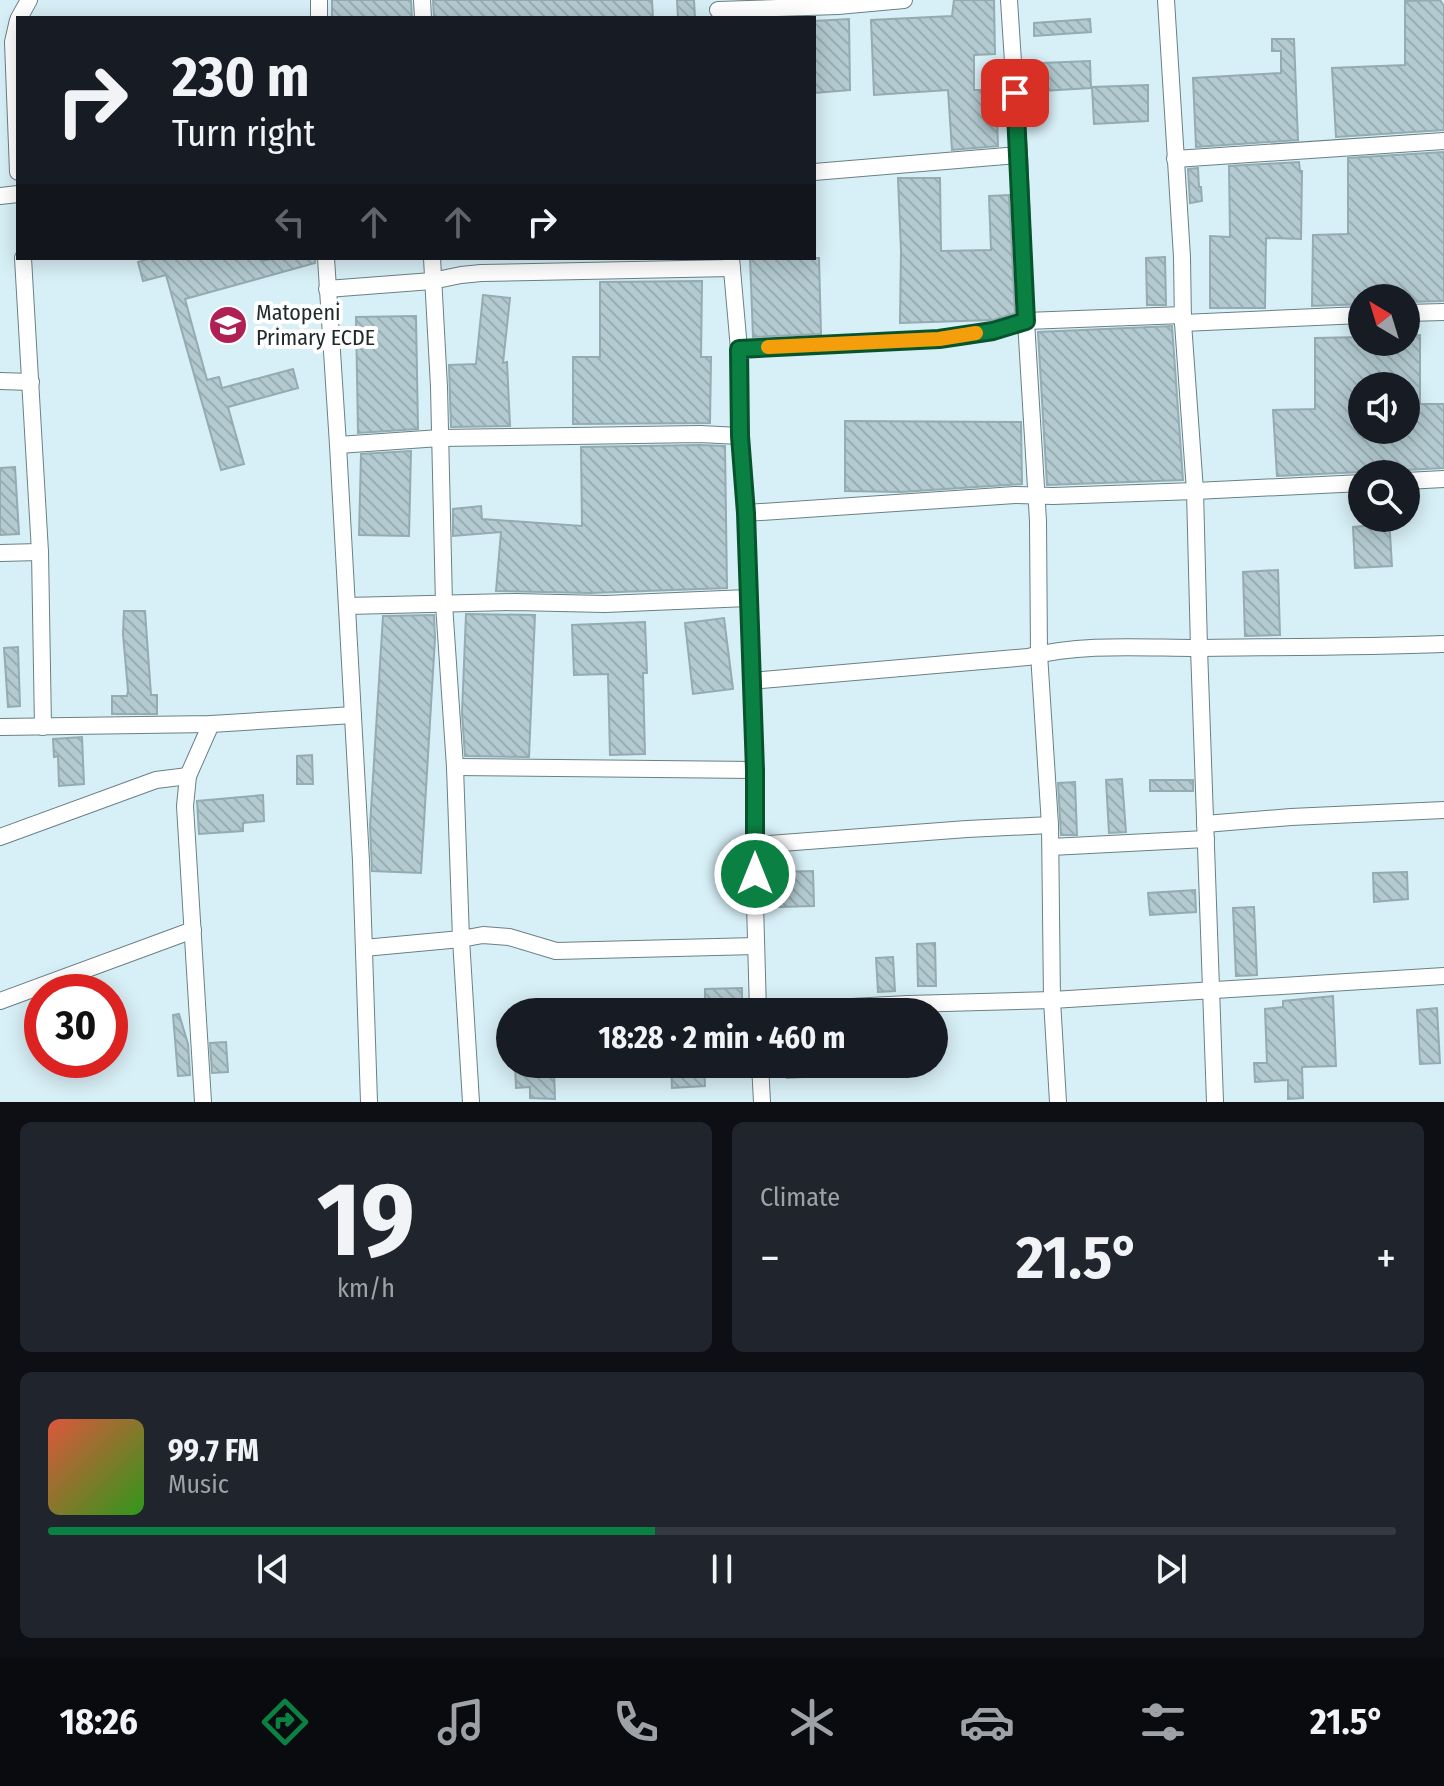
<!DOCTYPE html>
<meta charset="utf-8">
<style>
body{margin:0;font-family:"Fira Sans Condensed",sans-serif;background:#20242c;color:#f1f3f6;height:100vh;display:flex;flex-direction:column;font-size:30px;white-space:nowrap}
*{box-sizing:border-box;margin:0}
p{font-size:26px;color:#9ea1a6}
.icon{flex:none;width:44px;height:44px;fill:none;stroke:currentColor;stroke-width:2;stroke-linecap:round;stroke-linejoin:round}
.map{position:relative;height:1102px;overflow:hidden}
.panel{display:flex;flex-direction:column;gap:20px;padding:20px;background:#0d0f14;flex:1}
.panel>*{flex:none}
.top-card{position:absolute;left:16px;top:16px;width:800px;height:244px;border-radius:0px;box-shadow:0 4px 20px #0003;background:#171b24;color:#f1f3f6;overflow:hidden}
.needle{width:52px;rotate:322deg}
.controls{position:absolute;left:1348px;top:284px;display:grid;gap:16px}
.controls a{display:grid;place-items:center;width:72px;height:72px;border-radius:50%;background:#171b24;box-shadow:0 4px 20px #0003;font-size:40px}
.speed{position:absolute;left:24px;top:974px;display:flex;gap:16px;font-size:40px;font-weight:700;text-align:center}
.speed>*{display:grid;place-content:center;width:104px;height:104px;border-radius:50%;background:#171b24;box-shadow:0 4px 20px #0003;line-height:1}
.speed .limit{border:12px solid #d22;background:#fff;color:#111}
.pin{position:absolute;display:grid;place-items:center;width:68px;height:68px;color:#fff;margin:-34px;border-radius:16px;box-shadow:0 4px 12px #0006}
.me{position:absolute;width:88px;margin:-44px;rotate:0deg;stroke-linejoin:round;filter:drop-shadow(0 0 6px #0008)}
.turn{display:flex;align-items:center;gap:28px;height:168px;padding:0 24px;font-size:36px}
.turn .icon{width:104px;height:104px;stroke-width:2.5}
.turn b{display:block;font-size:56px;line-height:68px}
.lanes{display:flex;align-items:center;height:76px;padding:0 24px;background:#0003;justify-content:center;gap:40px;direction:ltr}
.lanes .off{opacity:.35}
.big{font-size:60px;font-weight:700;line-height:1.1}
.panel .tile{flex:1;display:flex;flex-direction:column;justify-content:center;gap:12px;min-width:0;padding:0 28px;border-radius:12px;background:#20242c}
.panel .dial{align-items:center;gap:0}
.dial b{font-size:104px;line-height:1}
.song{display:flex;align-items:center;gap:24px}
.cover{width:96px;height:96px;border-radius:12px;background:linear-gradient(135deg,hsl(10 70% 55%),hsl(110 70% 35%))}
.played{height:8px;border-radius:4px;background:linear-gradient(90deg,#0b8043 45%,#363941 45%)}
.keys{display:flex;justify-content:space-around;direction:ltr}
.heat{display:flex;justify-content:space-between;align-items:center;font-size:44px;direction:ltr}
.panel .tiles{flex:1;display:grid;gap:20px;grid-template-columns:1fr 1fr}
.tile:last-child{grid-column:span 2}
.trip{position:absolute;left:496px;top:998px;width:452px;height:80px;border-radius:40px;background:#171b24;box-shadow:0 4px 20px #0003;font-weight:700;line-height:80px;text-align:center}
.tab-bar{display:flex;height:128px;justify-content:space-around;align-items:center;background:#090b0e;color:#9ea1a6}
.tab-bar .icon{width:56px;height:56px}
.tab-bar .on{color:#0b8043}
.tab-bar b{font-size:36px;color:#f1f3f6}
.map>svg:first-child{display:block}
</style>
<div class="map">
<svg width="1444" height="1102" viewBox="0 0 1444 1102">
<defs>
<pattern id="building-back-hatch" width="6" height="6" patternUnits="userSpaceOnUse" patternTransform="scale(2)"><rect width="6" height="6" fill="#b2cad0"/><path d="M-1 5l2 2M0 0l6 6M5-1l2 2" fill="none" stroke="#99aeb3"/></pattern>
</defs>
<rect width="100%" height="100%" fill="#d7eff6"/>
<g fill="url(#building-back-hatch)" stroke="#94abb1" stroke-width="2" fill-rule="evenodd">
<path d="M332 0H411L412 18H332Z"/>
<path d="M433 0H652L653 18H434Z"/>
<path d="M677 0H694L695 18H678Z"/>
<path d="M954 0H994L995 54 974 55V90H996L998 146 952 150 948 90 874 95 871 20 952 16Z"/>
<path d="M1440 0 1444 6V130L1336 137 1332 68 1405 65V1Z"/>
<path d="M849 19 850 90 814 93V21Z"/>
<path d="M1090 19 1091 32 1034 36V23Z"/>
<path d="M1272 39H1294L1298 140 1196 147 1193 78 1281 73V51H1272Z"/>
<path d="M1090 61 1091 88 1042 91 1041 63Z"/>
<path d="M1148 85V121L1094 124 1092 87Z"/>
<path d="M1444 152V301L1406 302V298H1362V304L1312 306 1313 235 1348 234V158Z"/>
<path d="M1299 162 1300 171H1302L1301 239 1266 238 1265 308H1210V236L1230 237 1229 166Z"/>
<path d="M1198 168 1199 187H1201L1202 201 1190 203 1188 169Z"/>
<path d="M898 178H940L941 251 991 250 989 196 1009 195 1015 313 993 320 900 323 901 251Z"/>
<path d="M1165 257 1166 305H1147L1146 258Z"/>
<path d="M152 258H263V261L275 258H315V263L185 299 207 380 219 377 222 388 293 369 298 388 228 407 244 464 221 470 166 275 143 281 138 262Z"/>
<path d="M750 258H819L821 334 753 337Z"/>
<path d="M702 281 701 357H711L710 423 573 424V357H600V282Z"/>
<path d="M483 295 510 298 503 363 507 362 510 426 451 427 449 365 476 364Z"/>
<path d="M416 316 418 429 358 433 356 317Z"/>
<path d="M1172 326 1183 480 1047 485 1038 332Z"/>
<path d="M1420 335V404H1444V468L1405 470 1398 474H1368L1361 472 1277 476 1273 410 1315 409V338L1362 337V342H1406V336ZM1362 386H1406V430H1362Z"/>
<path d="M845 421 1021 422 1022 484 901 492 845 491Z"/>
<path d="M700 445 725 446 727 588 590 593 496 591 501 532 453 536V509L481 506 482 519 582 526 581 447Z"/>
<path d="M411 451 409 536 359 535 361 454Z"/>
<path d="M15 467 19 534 0 535V468Z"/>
<path d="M1375 518H1389L1392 566 1355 568 1353 527 1375 525Z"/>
<path d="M1278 570 1280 635 1245 636 1243 572Z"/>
<path d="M124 611H145L151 695H157V714H112V696H127L128 691 123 634Z"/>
<path d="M466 614 535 615 529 757 465 756 462 713Z"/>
<path d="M434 615 435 638 421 873 372 871 370 826 383 616Z"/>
<path d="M724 618 733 689 693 694 685 623Z"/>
<path d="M645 622 647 673H643L645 754 610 755 608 674 574 675 572 625Z"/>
<path d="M18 647 20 706 8 707 4 648Z"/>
<path d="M82 737 84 784 59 786 58 756 54 757 53 739Z"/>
<path d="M312 755 313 784H297V756Z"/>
<path d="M1122 779 1126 832 1109 833 1106 780Z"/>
<rect x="1150" y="780" width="43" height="11"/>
<path d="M1075 782 1077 835H1061L1058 783Z"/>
<path d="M263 795 264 821 243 823V831L199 834 197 801Z"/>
<path d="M813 871 814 906 778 907 777 872Z"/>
<path d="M1407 872 1408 899 1374 902 1373 873Z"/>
<path d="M1195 890 1196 912 1150 915 1148 893Z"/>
<path d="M1254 907 1257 975 1236 976 1233 908Z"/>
<path d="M935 943 936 986H918L917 944Z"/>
<path d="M893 957 895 991 878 992 876 958Z"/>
<path d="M742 988V1012H705V989Z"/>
<path d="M1333 996 1336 1066 1302 1067 1303 1098 1288 1099V1080L1255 1082 1254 1063H1267L1265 1009 1283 1007V1001Z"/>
<path d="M1437 1008 1440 1063 1420 1064 1417 1010Z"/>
<path d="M179 1014 188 1044 190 1075 178 1076 173 1015Z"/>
<path d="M226 1042 228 1072 212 1073 210 1043Z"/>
<path d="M515 1064H538V1072L554 1071 555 1099 530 1098V1087L516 1088Z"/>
<path d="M671 1064H704L705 1086 672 1088Z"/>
<path d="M787 1064H802L803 1077 787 1078Z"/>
</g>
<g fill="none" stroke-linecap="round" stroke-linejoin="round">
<defs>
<g id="street">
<path d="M319 0V18"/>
<path d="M422 0 423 18"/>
<path d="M1009 0 1019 155 1026 321 1038 521 1039 654 1050 825 1052 1000 1058 1102"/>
<path d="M1166 0 1182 257 1183 323 1195 491 1199 648 1215 1102"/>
<path d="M718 10 838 6 904 0"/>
<path d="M19 18 29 0"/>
<path d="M18 20 13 42 18 172"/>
<path d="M1175 159 1444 141"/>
<path d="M814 172 1019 155"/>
<path d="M0 196 18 194"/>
<path d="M23 258 40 552 43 727"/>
<path d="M326 258 338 445 361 861 369 1102"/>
<path d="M432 258 439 387 444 604 455 767 461 939 471 1102"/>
<path d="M731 258 739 349 740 436 746 513 755 770V903L758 1012"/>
<path d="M327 289 432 281 461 275 481 273 732 268"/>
<path d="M1406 313 1444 312"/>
<path d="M1183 323 1362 315"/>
<path d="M739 349 939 339 993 331 1026 321 1183 315"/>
<path d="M0 381 31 382"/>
<path d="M338 445 440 438 700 434 740 436"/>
<path d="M1406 481 1444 479"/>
<path d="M746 513 1015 495 1053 496 1195 491 1362 483"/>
<path d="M0 553 40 552"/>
<path d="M347 606 514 602 605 604 748 598"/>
<path d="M751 681 1028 657C1084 643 1141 648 1199 648 1280 647 1362 647 1444 644"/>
<path d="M0 727 211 724 353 715"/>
<path d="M455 767 755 770"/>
<path d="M1205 824 1291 817 1444 810"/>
<path d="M0 837 156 780 188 776"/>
<path d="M755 845 967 829 1050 825"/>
<path d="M1051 847 1206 839"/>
<path d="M364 948 461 939 483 935 509 937 556 951 756 946"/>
<path d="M0 1001 193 930"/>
<path d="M758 1012 908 1004 1052 1000 1444 976"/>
<path d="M760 1064 762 1102"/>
<path d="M203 1102 185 806 188 776 211 724"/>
</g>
</defs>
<use href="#street" stroke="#6a8085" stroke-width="18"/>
<use href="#street" stroke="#fff" stroke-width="16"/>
</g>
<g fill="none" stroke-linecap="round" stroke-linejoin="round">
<defs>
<path id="route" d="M755 874V770L746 513 740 436 739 349 939 339 993 331 1026 321 1015 93"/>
</defs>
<use href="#route" stroke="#07532c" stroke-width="20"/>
<use href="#route" stroke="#0b8043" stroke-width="14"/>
<path stroke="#f59e0b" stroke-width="14" d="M768 347 939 339 976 333"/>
</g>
<defs>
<symbol id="school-disc" viewBox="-11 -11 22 22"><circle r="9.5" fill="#af2054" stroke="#fff"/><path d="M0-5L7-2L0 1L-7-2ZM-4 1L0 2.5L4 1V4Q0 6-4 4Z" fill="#fff"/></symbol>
</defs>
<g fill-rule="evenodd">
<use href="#school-disc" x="206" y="303" width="44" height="44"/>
</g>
<g text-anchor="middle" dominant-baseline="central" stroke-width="8" stroke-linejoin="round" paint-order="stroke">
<g font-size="22" fill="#202a2c" stroke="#fff" text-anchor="start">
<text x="256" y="312">Matopeni<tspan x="256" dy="25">Primary ECDE</tspan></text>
</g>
</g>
</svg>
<div class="controls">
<a><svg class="needle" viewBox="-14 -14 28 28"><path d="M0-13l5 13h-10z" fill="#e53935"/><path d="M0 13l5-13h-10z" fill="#9ea1a6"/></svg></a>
<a><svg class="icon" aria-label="sound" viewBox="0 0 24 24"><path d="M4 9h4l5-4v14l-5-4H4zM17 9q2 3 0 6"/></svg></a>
<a><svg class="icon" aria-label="search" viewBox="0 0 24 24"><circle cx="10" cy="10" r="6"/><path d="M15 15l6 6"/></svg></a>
</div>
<div class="speed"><div class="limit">30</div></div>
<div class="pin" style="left:1015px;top:93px;background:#d93025"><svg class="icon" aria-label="arrive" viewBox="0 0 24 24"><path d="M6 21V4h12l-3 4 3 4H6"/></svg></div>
<svg class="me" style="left:755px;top:874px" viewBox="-20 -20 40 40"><circle r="17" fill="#0b8043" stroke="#fff" stroke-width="3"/><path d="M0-11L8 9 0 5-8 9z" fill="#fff"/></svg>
<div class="trip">18:28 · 2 min · 460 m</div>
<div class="top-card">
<div class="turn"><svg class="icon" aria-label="right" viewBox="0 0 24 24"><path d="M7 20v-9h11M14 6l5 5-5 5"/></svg><div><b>230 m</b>Turn right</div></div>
<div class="lanes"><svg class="icon off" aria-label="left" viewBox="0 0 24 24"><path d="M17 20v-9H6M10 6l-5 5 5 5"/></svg><svg class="icon off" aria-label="ahead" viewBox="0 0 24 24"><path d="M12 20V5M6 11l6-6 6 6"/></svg><svg class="icon off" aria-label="ahead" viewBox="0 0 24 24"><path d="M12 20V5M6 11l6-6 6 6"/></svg><svg class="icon" aria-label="right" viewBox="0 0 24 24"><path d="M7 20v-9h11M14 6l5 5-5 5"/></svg></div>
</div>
</div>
<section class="panel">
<div class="tiles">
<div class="tile dial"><b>19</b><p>km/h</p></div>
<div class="tile"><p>Climate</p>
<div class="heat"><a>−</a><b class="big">21.5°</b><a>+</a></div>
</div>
<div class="tile">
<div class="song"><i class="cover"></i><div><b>99.7 FM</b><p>Music</p></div></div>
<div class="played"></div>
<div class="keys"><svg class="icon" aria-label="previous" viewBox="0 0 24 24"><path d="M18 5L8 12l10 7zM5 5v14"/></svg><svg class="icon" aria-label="pause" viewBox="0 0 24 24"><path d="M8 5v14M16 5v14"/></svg><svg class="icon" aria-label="next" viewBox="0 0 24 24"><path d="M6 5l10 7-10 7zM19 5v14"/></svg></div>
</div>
</div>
</section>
<nav class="tab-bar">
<b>18:26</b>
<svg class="icon on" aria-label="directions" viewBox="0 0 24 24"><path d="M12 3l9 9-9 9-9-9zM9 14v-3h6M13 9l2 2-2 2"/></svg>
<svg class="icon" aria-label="music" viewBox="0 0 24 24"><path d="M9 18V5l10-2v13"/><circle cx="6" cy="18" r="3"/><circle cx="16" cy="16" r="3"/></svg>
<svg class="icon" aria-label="phone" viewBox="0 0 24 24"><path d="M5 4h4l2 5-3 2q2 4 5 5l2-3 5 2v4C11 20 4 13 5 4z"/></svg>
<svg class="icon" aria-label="climate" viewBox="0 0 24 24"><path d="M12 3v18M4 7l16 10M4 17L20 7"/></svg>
<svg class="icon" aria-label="car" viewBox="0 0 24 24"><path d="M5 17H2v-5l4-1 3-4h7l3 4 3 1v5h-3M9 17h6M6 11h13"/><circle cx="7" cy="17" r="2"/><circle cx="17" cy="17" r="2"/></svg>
<svg class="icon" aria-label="filters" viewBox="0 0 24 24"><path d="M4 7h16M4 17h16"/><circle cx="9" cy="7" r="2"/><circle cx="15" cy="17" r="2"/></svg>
<b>21.5°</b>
</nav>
